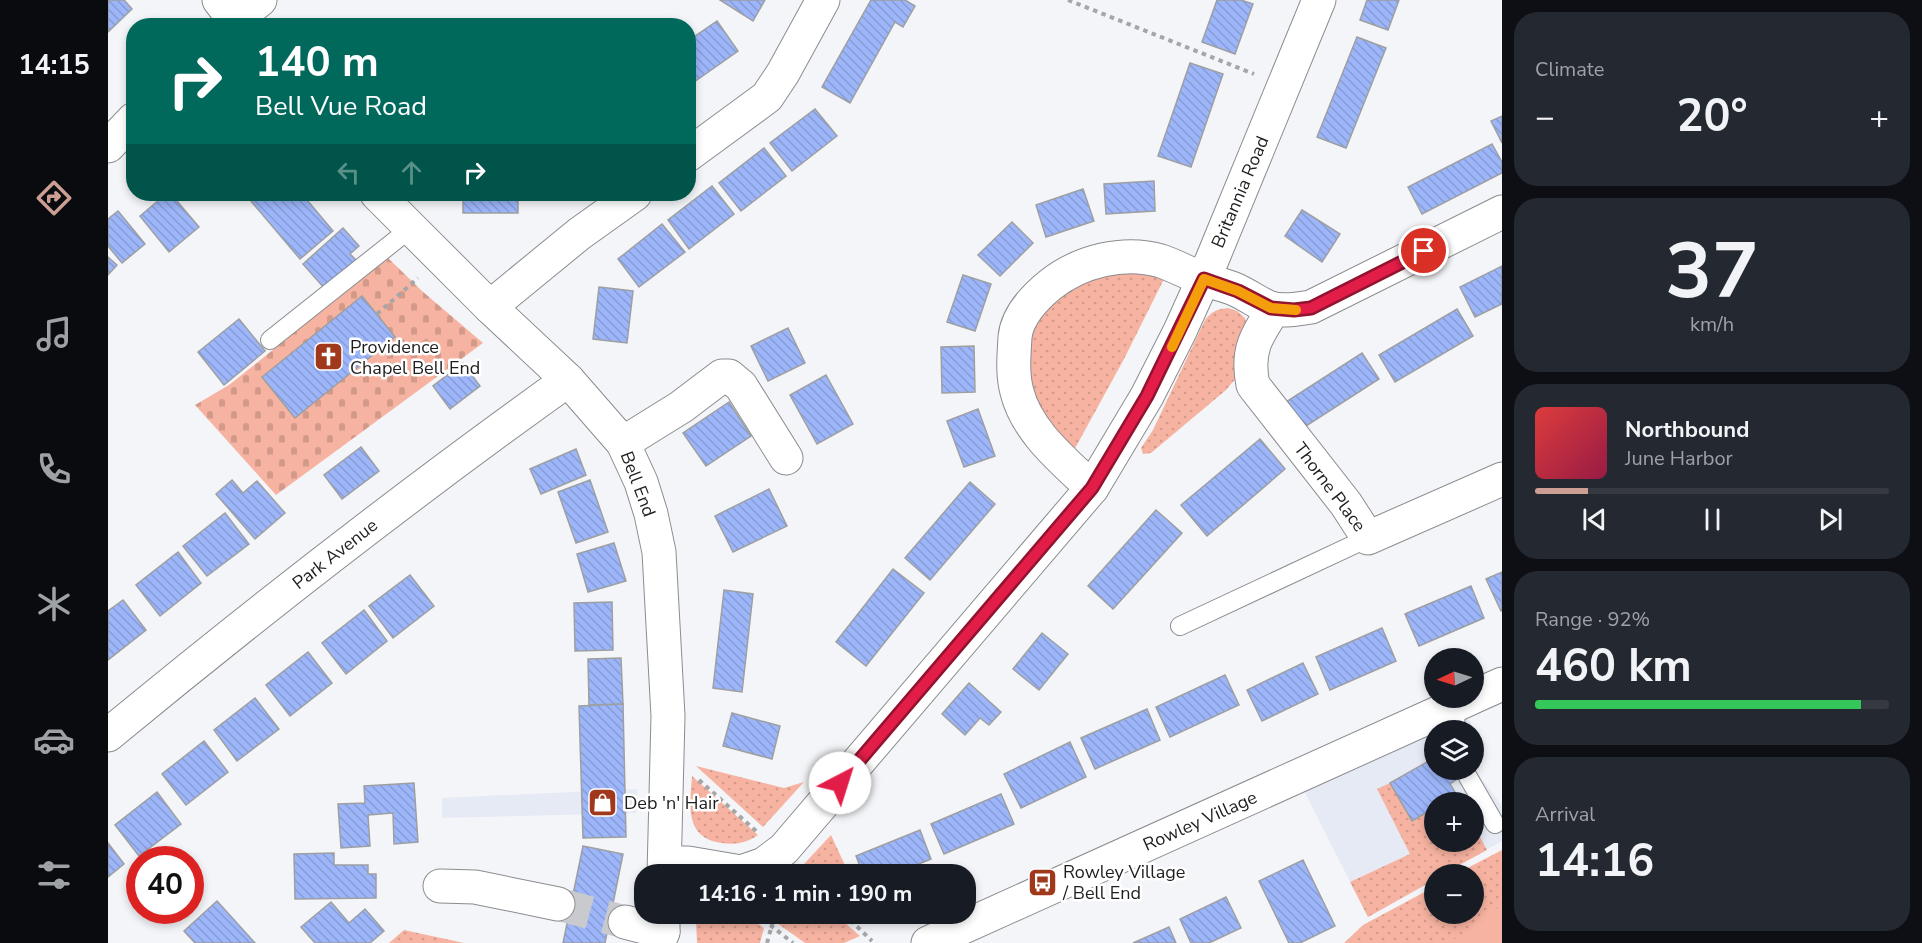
<!DOCTYPE html>
<meta charset="utf-8">
<style>
body{margin:0;font-family:"Nunito Sans",sans-serif;background:#242831;color:#f1f3f6;height:100vh;display:flex;flex-direction:column;font-size:22px;white-space:nowrap}
*{box-sizing:border-box;margin:0}
p{font-size:20px;color:#9ea1a6}
.icon{flex:none;width:33px;height:33px;fill:none;stroke:currentColor;stroke-width:2;stroke-linecap:round;stroke-linejoin:round}
.map{position:relative;flex:1;overflow:hidden}
.panel{display:flex;flex-direction:column;gap:12px;padding:12px;background:#0d0f14;width:420px}
.panel>*{flex:none}
.hud{position:absolute;left:18px;top:18px;width:570px;height:183px;border-radius:24px;box-shadow:0 3px 9px #0003;background:#00695c;color:#fff;overflow:hidden}
.needle{width:39px;rotate:266deg}
.tools{position:absolute;left:1316px;top:648px;display:grid;gap:12px}
.tools a{display:grid;place-items:center;width:60px;height:60px;border-radius:50%;background:#171b24;box-shadow:0 3px 9px #0003;font-size:30px}
.speed{position:absolute;left:18px;top:846px;display:flex;gap:12px;font-size:30px;font-weight:700;text-align:center}
.speed>*{display:grid;place-content:center;width:78px;height:78px;border-radius:50%;background:#171b24;box-shadow:0 3px 9px #0003;line-height:1}
.speed .limit{border:9px solid #d22;background:#fff;color:#111}
.pin{position:absolute;display:grid;place-items:center;width:51px;height:51px;color:#fff;margin:-26px;border:3px solid #fff;border-radius:50%;box-shadow:0 2px 6px #0007}
.me{position:absolute;width:66px;margin:-33px;rotate:40deg;stroke-linejoin:round;filter:drop-shadow(0 0 4px #0008)}
.turn{display:flex;align-items:center;gap:21px;height:126px;padding:0 30px;font-size:27px}
.turn .icon{width:78px;height:78px;stroke-width:2.5}
.turn b{display:block;font-size:42px;line-height:51px}
.lanes{display:flex;align-items:center;height:57px;padding:0 30px;background:#0003;justify-content:center;gap:30px;direction:ltr}
.lanes .off{opacity:.35}
.big{font-size:45px;font-weight:700;line-height:1.1}
.panel .card{flex:1;display:flex;flex-direction:column;justify-content:center;gap:9px;min-width:0;padding:0 21px;border-radius:24px;background:#242831}
.panel .dial{align-items:center;gap:0}
.dial b{font-size:78px;line-height:1}
.song{display:flex;align-items:center;gap:18px}
.cover{width:72px;height:72px;border-radius:9px;background:linear-gradient(135deg,hsl(0 70% 55%),hsl(340 70% 35%))}
.played{height:6px;border-radius:3px;background:linear-gradient(90deg,#cd9f94 15%,#363941 15%)}
.keys{display:flex;justify-content:space-around;direction:ltr}
.heat{display:flex;justify-content:space-between;align-items:center;font-size:33px;direction:ltr}
.charge{height:9px;border-radius:4px;background:linear-gradient(90deg,#34c759 92%,#363941 0)}
.trip{position:absolute;left:526px;top:864px;width:342px;height:60px;border-radius:24px;background:#171b24;box-shadow:0 3px 9px #0003;font-weight:700;line-height:60px;text-align:center}
main{display:flex;flex:1;min-height:0}
.tab-bar{display:flex;flex-direction:column;width:108px;justify-content:space-around;align-items:center;background:#090b0e;color:#9ea1a6}
.tab-bar .icon{width:42px;height:42px}
.tab-bar .selected{color:#cd9f94}
.tab-bar b{font-size:27px;color:#f1f3f6}
.map>svg:first-child{display:block}
</style>
<main>
<nav class="tab-bar">
<b>14:15</b>
<svg class="icon selected" aria-label="directions" viewBox="0 0 24 24"><path d="M12 3l9 9-9 9-9-9zM9 14v-3h6M13 9l2 2-2 2"/></svg>
<svg class="icon" aria-label="music" viewBox="0 0 24 24"><path d="M9 18V5l10-2v13"/><circle cx="6" cy="18" r="3"/><circle cx="16" cy="16" r="3"/></svg>
<svg class="icon" aria-label="phone" viewBox="0 0 24 24"><path d="M5 4h4l2 5-3 2q2 4 5 5l2-3 5 2v4C11 20 4 13 5 4z"/></svg>
<svg class="icon" aria-label="climate" viewBox="0 0 24 24"><path d="M12 3v18M4 7l16 10M4 17L20 7"/></svg>
<svg class="icon" aria-label="car" viewBox="0 0 24 24"><path d="M5 17H2v-5l4-1 3-4h7l3 4 3 1v5h-3M9 17h6M6 11h13"/><circle cx="7" cy="17" r="2"/><circle cx="17" cy="17" r="2"/></svg>
<svg class="icon" aria-label="filters" viewBox="0 0 24 24"><path d="M4 7h16M4 17h16"/><circle cx="9" cy="7" r="2"/><circle cx="15" cy="17" r="2"/></svg>
</nav>
<div class="map">
<svg width="1394" height="943" viewBox="0 0 1394 943">
<defs>
<pattern id="grass-dots" width="8" height="8" patternUnits="userSpaceOnUse" patternTransform="scale(1.5)"><rect width="8" height="8" fill="#f7b3a1"/><path d="M2 2h.1M6 6h.1" fill="none" stroke="#d39a8a" stroke-width="1.8" stroke-linecap="round"/></pattern>
<pattern id="cemetery-stones" width="16" height="16" patternUnits="userSpaceOnUse" patternTransform="scale(1.5)"><rect width="16" height="16" fill="#f7b3a1"/><path d="M2 7V4a2 2 0 0 1 4 0v3zM10 15v-3a2 2 0 0 1 4 0v3z" fill="#d39a8a"/></pattern>
<pattern id="building-back-hatch" width="6" height="6" patternUnits="userSpaceOnUse" patternTransform="scale(1.5)"><rect width="6" height="6" fill="#9db6fa"/><path d="M-1 5l2 2M0 0l6 6M5-1l2 2" fill="none" stroke="#879cd6"/></pattern>
</defs>
<rect width="100%" height="100%" fill="#f4f5f8"/>
<g fill="#e6eaf4" fill-rule="evenodd">
<path d="M1348 704 1363 723 1360 730H1326V770H1365V767L1394 806V841L1335 874H1326V880L1260 917 1189 777ZM1326 802H1365V842H1326Z"/>
<path d="M529 789 528 813 334 818V798Z"/>
</g>
<g fill="url(#grass-dots)">
<path d="M1032 270 1056 279 1016 359 965 452 923 403 917 338 925 320 967 281Z"/>
<path d="M1120 308 1129 311 1137 318 1139 328 1128 378 1118 390 1043 453 1035 454 1033 448 1045 430 1097 320C1104 311 1110 309 1120 308Z"/>
<path d="M588 766 676 788 696 782 655 827Z"/>
<path d="M584 776 650 835C638 843 628 845 614 843 576 838 582 805 584 776Z"/>
<path d="M1282 783 1304 821 1326 808V842H1365V829L1367 827 1379 850 1335 874H1326V880L1260 917 1242 882 1302 854 1269 789Z"/>
<path d="M723 835 741 874H706L695 865Z"/>
<path d="M1394 850V943H1236L1255 925 1326 887V914H1365V874H1348Z"/>
<path d="M593 914H637L656 928 652 943H589L588 920Z"/>
<path d="M672 914H727L752 936 736 943H697L669 923Z"/>
<path d="M296 930 356 943H281Z"/>
</g>
<path fill="url(#cemetery-stones)" d="M280 258 314 291 375 343 168 495 87 405 121 385Z"/>
<path fill="#f7b3a1" d="M1394 905V943H1341Z"/>
<g fill="url(#building-back-hatch)" stroke="#9d9fa1" stroke-width="1.5">
<path d="M0 0H16L24 9 0 32Z"/>
<path d="M612 0H657L645 21Z"/>
<path d="M763 0H797L807 6 795 27 787 22 742 103 714 87Z"/>
<path d="M1109 0H1133L1145 4 1127 54 1094 42Z"/>
<path d="M1259 0H1291L1280 30 1252 20Z"/>
<path d="M609 21 630 51 586 82 580 75V41Z"/>
<path d="M1249 37 1278 48 1238 148 1209 137Z"/>
<path d="M1082 63 1115 74 1083 167 1050 156Z"/>
<path d="M707 109 729 136 684 171 662 143Z"/>
<path d="M1394 116V143L1383 121Z"/>
<path d="M1384 144 1394 162V173L1314 214 1300 187Z"/>
<path d="M656 148 678 176 633 211 611 183Z"/>
<path d="M1046 181 1047 211 998 214 996 184Z"/>
<path d="M604 186 626 214 581 249 560 220Z"/>
<path d="M975 189 986 221 938 237 928 205Z"/>
<path d="M58 194H63L91 227 61 252 32 216Z"/>
<path d="M137 194H194L225 231 192 259Z"/>
<rect x="355" y="194" width="55" height="19"/>
<path d="M1194 210 1232 234 1214 262 1177 236Z"/>
<path d="M10 211 37 244 14 263 0 246V219Z"/>
<path d="M904 222 925 243 892 276 870 255Z"/>
<path d="M554 224 577 252 531 287 510 259Z"/>
<path d="M235 228 251 246 242 254 249 261 217 289 195 264Z"/>
<path d="M0 257 9 265 0 275Z"/>
<path d="M1394 266V304L1367 317 1352 287Z"/>
<path d="M855 275 883 284 867 331 839 322Z"/>
<path d="M491 287 525 291 519 343 485 339Z"/>
<path d="M254 296 287 337 187 418 154 377Z"/>
<path d="M1349 309 1365 336 1287 382 1271 355Z"/>
<path d="M131 319 157 351 116 385 90 352Z"/>
<path d="M680 328 697 363 660 381 643 346Z"/>
<path d="M866 346 867 392 834 393 833 347Z"/>
<path d="M1254 353 1271 379 1195 428 1178 402Z"/>
<path d="M355 363 372 386 342 409 325 386Z"/>
<path d="M718 375 745 424 709 444 682 395Z"/>
<path d="M621 402 643 436 598 466 575 433Z"/>
<path d="M870 409 887 456 856 467 839 421Z"/>
<path d="M1152 439 1177 469 1099 536 1073 505Z"/>
<path d="M253 447 271 471 234 499 216 475Z"/>
<path d="M468 449 478 475 433 494 422 469Z"/>
<path d="M124 480 135 493 149 481 177 513 147 539 108 494Z"/>
<path d="M482 480 500 532 468 543 450 492Z"/>
<path d="M862 482 887 504 822 580 797 558Z"/>
<path d="M661 489 679 526 625 552 607 516Z"/>
<path d="M1048 510 1074 533 1005 609 980 586Z"/>
<path d="M117 513 141 544 99 576 75 546Z"/>
<path d="M506 543 518 581 480 592 469 554Z"/>
<path d="M70 552 93 583 52 616 28 585Z"/>
<path d="M785 569 816 593 758 666 728 642Z"/>
<path d="M1394 572V610L1393 611 1378 579Z"/>
<path d="M302 575 326 606 285 638 261 606Z"/>
<path d="M1363 586 1376 618 1311 646 1297 614Z"/>
<path d="M616 590 645 594 634 692 605 688Z"/>
<path d="M15 600 38 630 0 660V611Z"/>
<path d="M504 602 505 650 467 651 466 603Z"/>
<path d="M256 610 279 641 238 674 214 643Z"/>
<path d="M1274 628 1288 661 1222 690 1208 657Z"/>
<path d="M934 633 960 654 931 690 905 669Z"/>
<path d="M200 652 224 683 182 716 158 685Z"/>
<path d="M513 658 515 704 481 705 480 659Z"/>
<path d="M1195 663 1210 694 1154 721 1139 690Z"/>
<path d="M1117 675 1131 705 1062 737 1048 707Z"/>
<path d="M861 683 893 712 881 725 872 718 857 735 834 714Z"/>
<path d="M147 698 171 729 129 761 106 730Z"/>
<path d="M515 704 518 837 475 838 471 706Z"/>
<path d="M1039 709 1052 740 987 769 973 738Z"/>
<path d="M624 713 672 726 664 759 615 746Z"/>
<path d="M96 741 120 772 78 805 54 774Z"/>
<path d="M962 742 978 777 913 808 896 774Z"/>
<path d="M1326 758V770H1352L1355 775 1342 784 1353 802H1326V808L1304 821 1282 783Z"/>
<path d="M306 783 310 842 286 844 285 813 260 815 262 846 233 848 230 804 257 803 256 786Z"/>
<path d="M49 792 73 824 31 856 7 825Z"/>
<path d="M893 794 906 824 836 854 823 824Z"/>
<path d="M812 830 823 859 786 874H755L748 856Z"/>
<path d="M0 843 16 864 0 877Z"/>
<path d="M475 846 515 854 497 943H455Z"/>
<path d="M226 853V865H260V874H268V898L187 899 186 854Z"/>
<path d="M1195 860 1227 926 1192 943H1181L1151 881Z"/>
<path d="M1118 897 1133 928 1101 943H1083L1072 919Z"/>
<path d="M109 901 147 943H87L76 931Z"/>
<path d="M223 902 241 923 257 909 276 931 262 943H207L193 927Z"/>
<path d="M1061 927 1068 943H1025Z"/>
</g>
<g fill="none" stroke-linecap="round" stroke-linejoin="round">
<path stroke="#c9cacd" stroke-width="33" stroke-dasharray="33 16" stroke-linecap="butt" d="M450 904 517 922"/>
<defs>
<g id="lane">
<path d="M162 340 303 228"/>
<path d="M1072 626 1260 538"/>
<path d="M1347 730 1348 704"/>
<path d="M1356 770 1387 824"/>
</g>
<g id="street">
<path d="M119 26 152 0"/>
<path d="M0 146 26 119"/>
<path d="M580 155 659 97 675 73 715 0"/>
<path d="M382 307 471 234 527 194"/>
<path d="M1166 309C1148 336 1138 351 1145 385L1238 504 1260 538 1394 479"/>
<path d="M515 443 573 407 614 376H621L633 386 678 458"/>
<path d="M984 488C956 461 919 432 909 392 904 374 906 355 907 337 909 317 926 298 942 285 972 261 1016 250 1053 261 1068 266 1081 274 1096 279 1106 283 1116 285 1126 289 1138 294 1150 303 1162 308 1175 312 1191 309 1203 307L1394 212"/>
<path d="M0 735C149 612 302 493 460 380"/>
<path d="M332 886 367 887 450 904"/>
<path d="M517 922 555 932"/>
</g>
<g id="secondary">
<path d="M111 0 131 26"/>
<path d="M269 194 382 307 460 380 515 443 533 482 543 514 551 552 560 716 556 874"/>
<path d="M1365 697 1394 684"/>
<path d="M557 863H580L633 872"/>
<path d="M627 874 656 864 676 849 984 488 1039 396 1072 331 1104 260 1211 0"/>
<path d="M550 943 555 932V914"/>
<path d="M820 943 1363 698"/>
</g>
</defs>
<use href="#lane" stroke="#8b8c8f" stroke-width="20"/>
<use href="#street" stroke="#8b8c8f" stroke-width="35"/>
<use href="#secondary" stroke="#8b8c8f" stroke-width="35"/>
<g stroke="#a6a6a9" stroke-width="4" stroke-dasharray="4.5 4.5" stroke-linecap="butt">
<path d="M960 0 1146 74"/>
<path d="M269 314 310 278"/>
<path d="M591 780 648 831"/>
<path d="M648 914 685 943"/>
<path d="M736 914 764 941"/>
<path d="M659 943 667 914"/>
</g>
<use href="#lane" stroke="#fff" stroke-width="18"/>
<use href="#street" stroke="#fff" stroke-width="33"/>
<use href="#secondary" stroke="#fff" stroke-width="33"/>
</g>
<g fill="none" stroke-linecap="round" stroke-linejoin="round">
<defs>
<path id="route" d="M732 783 984 488 1039 396 1096 279 1130 291 1163 308 1186 310 1203 308 1316 251"/>
</defs>
<use href="#route" stroke="#92132f" stroke-width="15"/>
<use href="#route" stroke="#e11d48" stroke-width="10"/>
<path stroke="#f59e0b" stroke-width="10" d="M1064 347 1096 279 1130 291 1163 308 1188 310"/>
</g>
<defs>
<symbol id="church-square" viewBox="-11 -11 22 22"><rect x="-9" y="-9" width="18" height="18" rx="4" fill="#a0381c" stroke="#fff"/><path d="M-1.2-6h2.4v3.5h3.3v2.4h-3.3V6h-2.4V-.1h-3.3v-2.4h3.3Z" fill="#fff"/></symbol>
<symbol id="shop-square" viewBox="-11 -11 22 22"><rect x="-9" y="-9" width="18" height="18" rx="4" fill="#a0381c" stroke="#fff"/><path d="M-5-2.5h2.3a2.7 3.5 0 0 1 5.4 0H5L5.5 6h-11ZM-1.5-2.5h3a1.5 2.3 0 0 0-3 0Z" fill="#fff"/></symbol>
<symbol id="bus-square" viewBox="-11 -11 22 22"><rect x="-9" y="-9" width="18" height="18" rx="4" fill="#a0381c" stroke="#fff"/><path d="M-5-6H5V4H4V6H2V4H-2V6H-4V4H-5ZM-3.5-4V0h7V-4ZM-3.5 1.2v1.5H-2V1.2ZM2 1.2v1.5H3.5V1.2Z" fill="#fff"/></symbol>
</defs>
<g fill-rule="evenodd">
<use href="#church-square" x="204" y="340" width="33" height="33"/>
<use href="#shop-square" x="478" y="786" width="33" height="33"/>
<use href="#bus-square" x="918" y="866" width="33" height="33"/>
</g>
<g text-anchor="middle" dominant-baseline="central" stroke-width="5" stroke-linejoin="round" paint-order="stroke">
<g font-size="18" fill="#1e1e1f" stroke="#fff">
<text transform="translate(1132 192) rotate(-67)">Britannia Road</text>
<text transform="translate(530 484) rotate(69)">Bell End</text>
<text transform="translate(1222 487) rotate(53)">Thorne Place</text>
<text transform="translate(227 554) rotate(-38)">Park Avenue</text>
<text transform="translate(1092 821) rotate(-24)">Rowley Village</text>
</g>
<g font-size="18" fill="#1e1e1f" stroke="#fff" text-anchor="start">
<text x="242" y="347">Providence<tspan x="242" dy="21">Chapel Bell End</tspan></text>
<text x="516" y="803">Deb 'n' Hair</text>
<text x="955" y="872">Rowley Village<tspan x="955" dy="21">/ Bell End</tspan></text>
</g>
</g>
</svg>
<div class="tools">
<a><svg class="needle" viewBox="-14 -14 28 28"><path d="M0-13l5 13h-10z" fill="#e53935"/><path d="M0 13l5-13h-10z" fill="#9ea1a6"/></svg></a>
<a><svg class="icon" aria-label="layers" viewBox="0 0 24 24"><path d="M12 4l9 5-9 5-9-5zM3 14l9 5 9-5"/></svg></a>
<a>+</a>
<a>−</a>
</div>
<div class="speed"><div class="limit">40</div></div>
<div class="pin" style="left:1316px;top:251px;background:#d93025"><svg class="icon" aria-label="arrive" viewBox="0 0 24 24"><path d="M6 21V4h12l-3 4 3 4H6"/></svg></div>
<svg class="me" style="left:732px;top:783px" viewBox="-20 -20 40 40"><circle r="19" fill="#fff"/><path d="M0-13L10 11 0 6-10 11z" fill="#e11d48"/></svg>
<div class="trip">14:16 · 1 min · 190 m</div>
<div class="hud">
<div class="turn"><svg class="icon" aria-label="right" viewBox="0 0 24 24"><path d="M7 20v-9h11M14 6l5 5-5 5"/></svg><div><b>140 m</b>Bell Vue Road</div></div>
<div class="lanes"><svg class="icon off" aria-label="left" viewBox="0 0 24 24"><path d="M17 20v-9H6M10 6l-5 5 5 5"/></svg><svg class="icon off" aria-label="ahead" viewBox="0 0 24 24"><path d="M12 20V5M6 11l6-6 6 6"/></svg><svg class="icon" aria-label="right" viewBox="0 0 24 24"><path d="M7 20v-9h11M14 6l5 5-5 5"/></svg></div>
</div>
</div>
<section class="panel">
<div class="card"><p>Climate</p>
<div class="heat"><a>−</a><b class="big">20°</b><a>+</a></div>
</div>
<div class="card dial"><b>37</b><p>km/h</p></div>
<div class="card">
<div class="song"><i class="cover"></i><div><b>Northbound</b><p>June Harbor</p></div></div>
<div class="played"></div>
<div class="keys"><svg class="icon" aria-label="previous" viewBox="0 0 24 24"><path d="M18 5L8 12l10 7zM5 5v14"/></svg><svg class="icon" aria-label="pause" viewBox="0 0 24 24"><path d="M8 5v14M16 5v14"/></svg><svg class="icon" aria-label="next" viewBox="0 0 24 24"><path d="M6 5l10 7-10 7zM19 5v14"/></svg></div>
</div>
<div class="card"><p>Range · 92%</p><b class="big">460 km</b><div class="charge"></div></div>
<div class="card"><p>Arrival</p><b class="big">14:16</b></div>
</section>
</main>
